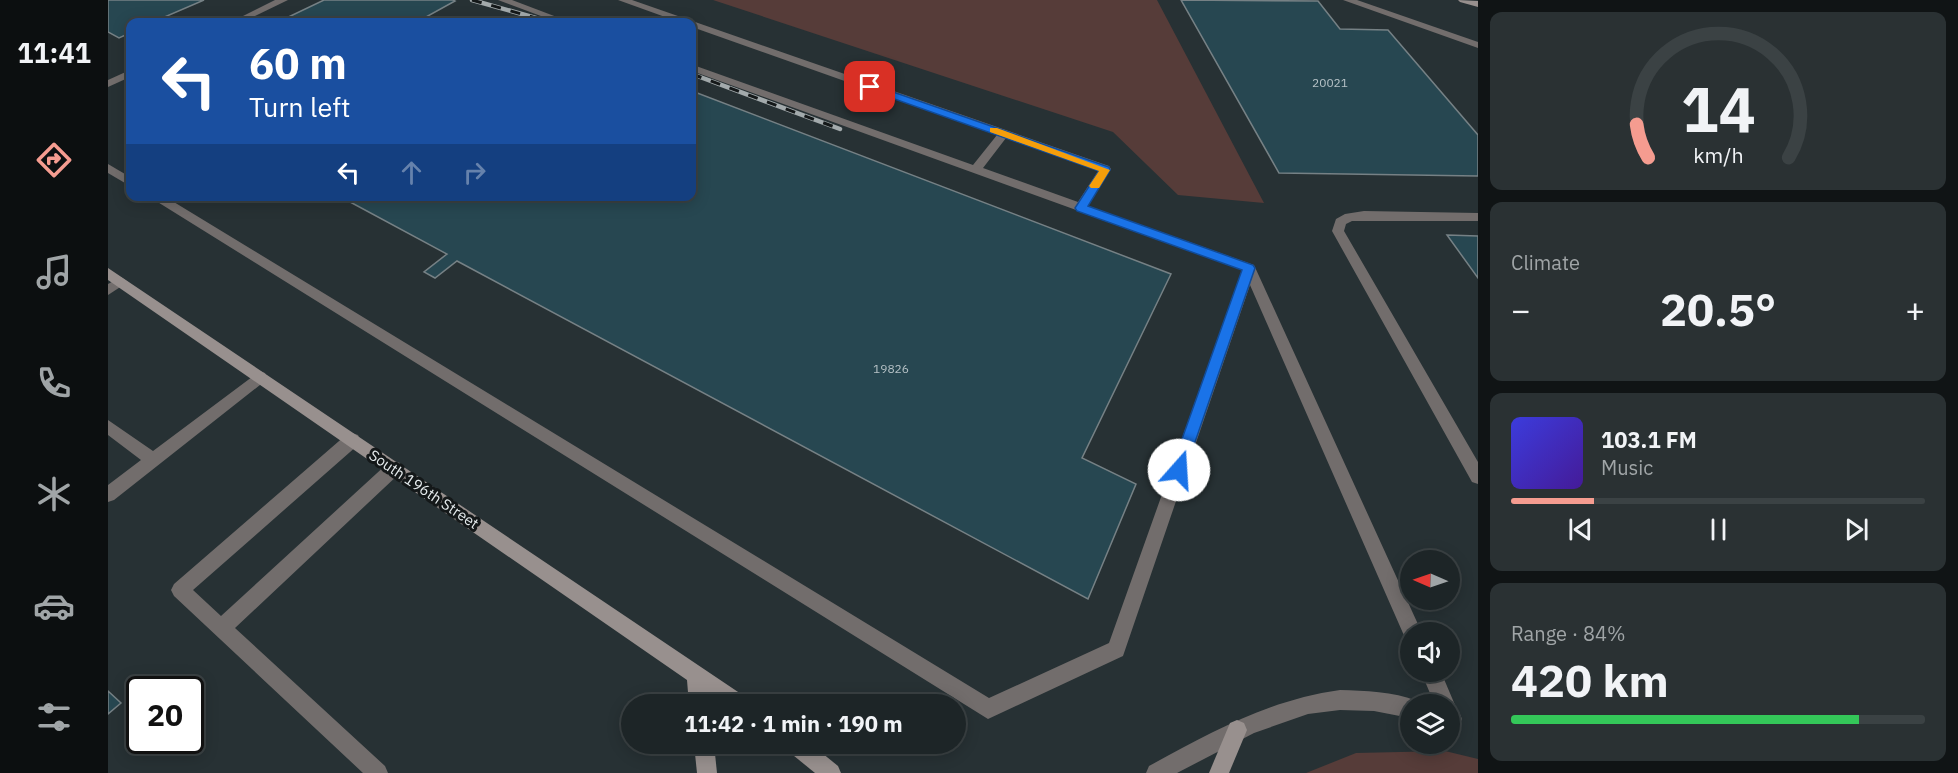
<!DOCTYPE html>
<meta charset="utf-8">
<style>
body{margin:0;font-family:"IBM Plex Sans",sans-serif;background:#2a3133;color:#f1f3f6;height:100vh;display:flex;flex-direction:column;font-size:22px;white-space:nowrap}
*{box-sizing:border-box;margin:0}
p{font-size:20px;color:#a0a5a7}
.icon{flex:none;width:33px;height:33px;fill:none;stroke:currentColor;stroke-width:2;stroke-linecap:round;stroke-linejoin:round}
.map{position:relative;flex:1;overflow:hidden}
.sheet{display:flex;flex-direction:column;gap:12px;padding:12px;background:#101415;width:480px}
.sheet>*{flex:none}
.top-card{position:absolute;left:18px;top:18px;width:570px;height:183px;border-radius:12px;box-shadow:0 3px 15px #0003,0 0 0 2px #3b4244;background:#1a4fa0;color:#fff;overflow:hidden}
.needle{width:39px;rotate:272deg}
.fabs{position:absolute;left:1292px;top:550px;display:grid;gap:12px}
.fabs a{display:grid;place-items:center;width:60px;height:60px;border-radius:50%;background:#1d2527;box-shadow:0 3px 15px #0003,0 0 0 2px #3b4244;font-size:30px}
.speed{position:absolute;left:18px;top:676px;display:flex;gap:12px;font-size:30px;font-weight:700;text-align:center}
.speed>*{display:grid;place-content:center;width:78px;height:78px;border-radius:50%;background:#1d2527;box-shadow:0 3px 15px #0003,0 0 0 2px #3b4244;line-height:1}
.speed .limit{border:3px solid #111;border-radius:9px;background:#fff;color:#111}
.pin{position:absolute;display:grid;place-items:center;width:51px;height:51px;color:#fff;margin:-26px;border-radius:12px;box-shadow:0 3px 9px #0006}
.me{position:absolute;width:66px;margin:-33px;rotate:19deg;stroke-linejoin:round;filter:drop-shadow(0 0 4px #0008)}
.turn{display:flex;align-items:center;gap:21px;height:126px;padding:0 24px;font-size:27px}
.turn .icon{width:78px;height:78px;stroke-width:2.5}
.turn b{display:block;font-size:42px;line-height:51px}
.lanes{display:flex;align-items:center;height:57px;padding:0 24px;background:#0003;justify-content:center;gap:30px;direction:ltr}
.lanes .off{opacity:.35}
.big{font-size:45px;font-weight:700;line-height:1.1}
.sheet .card{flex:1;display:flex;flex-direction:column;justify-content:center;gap:9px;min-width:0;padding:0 21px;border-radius:12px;background:#2a3133}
.sheet .dial{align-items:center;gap:0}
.dial svg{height:156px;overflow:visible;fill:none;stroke:#3b4244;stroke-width:7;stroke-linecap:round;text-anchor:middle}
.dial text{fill:#f1f3f6;stroke:none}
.song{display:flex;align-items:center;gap:18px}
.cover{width:72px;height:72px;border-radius:9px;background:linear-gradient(135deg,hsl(240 70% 55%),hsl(260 70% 35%))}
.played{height:6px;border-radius:3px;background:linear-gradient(90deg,#f59c90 20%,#3b4244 20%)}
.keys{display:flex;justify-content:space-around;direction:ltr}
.heat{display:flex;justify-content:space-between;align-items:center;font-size:33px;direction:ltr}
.charge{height:9px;border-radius:4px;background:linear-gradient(90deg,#34c759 84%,#3b4244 0)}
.trip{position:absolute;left:513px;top:694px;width:345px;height:60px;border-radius:30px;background:#1d2527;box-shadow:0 3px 15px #0003,0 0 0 2px #3b4244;font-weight:700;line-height:60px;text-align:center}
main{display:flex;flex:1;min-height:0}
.menu{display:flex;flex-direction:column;width:108px;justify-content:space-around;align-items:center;background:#0c0f10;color:#a0a5a7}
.menu .icon{width:42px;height:42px}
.menu .current{color:#f59c90}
.menu b{font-size:27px;color:#f1f3f6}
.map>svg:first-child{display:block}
</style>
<main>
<nav class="menu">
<b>11:41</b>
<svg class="icon current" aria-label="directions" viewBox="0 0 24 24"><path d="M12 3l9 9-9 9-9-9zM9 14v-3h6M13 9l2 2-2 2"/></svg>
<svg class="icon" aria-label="music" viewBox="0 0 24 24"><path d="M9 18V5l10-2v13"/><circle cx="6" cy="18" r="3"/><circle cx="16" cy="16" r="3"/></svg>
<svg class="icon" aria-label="phone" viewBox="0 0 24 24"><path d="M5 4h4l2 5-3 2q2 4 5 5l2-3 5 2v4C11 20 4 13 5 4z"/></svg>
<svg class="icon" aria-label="climate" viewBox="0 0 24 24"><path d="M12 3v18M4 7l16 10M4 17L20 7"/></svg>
<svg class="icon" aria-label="car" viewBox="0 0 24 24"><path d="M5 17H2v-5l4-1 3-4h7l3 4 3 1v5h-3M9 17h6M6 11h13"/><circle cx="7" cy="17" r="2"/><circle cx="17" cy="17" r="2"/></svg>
<svg class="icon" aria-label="filters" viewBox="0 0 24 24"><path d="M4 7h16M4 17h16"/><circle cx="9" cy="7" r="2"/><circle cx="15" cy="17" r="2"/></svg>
</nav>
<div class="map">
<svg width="1370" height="773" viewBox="0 0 1370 773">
<rect width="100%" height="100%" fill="#273134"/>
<g fill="#563c39">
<path d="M605 0H1049L1156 203 1070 195 1005 132Z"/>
<path d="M1337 751 1370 759V773H1198L1248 753Z"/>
</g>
<g fill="#274751" stroke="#768185" stroke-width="1.5">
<path d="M0 0H96L45 22H22V33L11 38 0 32Z"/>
<path d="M216 0H345L347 1 309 22H170Z"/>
<path d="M1073 0 1210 1 1232 29 1280 30 1370 135V176L1171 173Z"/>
<path d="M584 91 1063 274 974 458 1028 484 980 599 349 261 327 278 316 272 339 254 231 196H584Z"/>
<path d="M1339 235 1370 236V278Z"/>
<path d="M0 691 13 703 0 714Z"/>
</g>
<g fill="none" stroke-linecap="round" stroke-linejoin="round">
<g fill="#726d6c" fill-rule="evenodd">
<path d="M167 0H180L135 22H123Z"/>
<path d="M390 0H404L462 22H449Z"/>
<path d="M510 0H524L1001 166 1003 169 980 206 1146 265 1314 633H1302V641L1298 640 1142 285 1015 656 880 719 40 196H56L881 698 1001 643 1134 270 584 71V65L588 66 865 165 889 135 584 27V22H571ZM898 138 990 171 970 202 875 168Z"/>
<path d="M1235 0H1249L1370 42V48Z"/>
<path d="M22 70V77L0 87V80Z"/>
<path d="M0 164 22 177V186L0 173Z"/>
<path d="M1256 211 1370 213V221H1244L1238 224 1236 231 1370 462V484L1364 482 1224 231 1228 219 1237 214Z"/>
<path d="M13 277 20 282 0 295V284Z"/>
<path d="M152 371 157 373 159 377 157 381 6 500 0 502V485L33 460 0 435V420L45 451Z"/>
<path d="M244 433 250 435 252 440 250 445 85 590 113 616 280 463 286 461 292 463 294 468 292 473 127 628 277 766 280 773H255L66 596 63 590 66 584 238 435Z"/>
<path d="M1313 672H1333L1347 705 1344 712 1341 713V705H1327Z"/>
</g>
<g fill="#726d6c" fill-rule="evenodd">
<path d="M1232 690C1257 691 1285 691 1309 701L1311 705H1302V718L1266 711 1232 710 1200 714 1146 733 1069 773H1038L1041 766C1104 732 1160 700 1232 690Z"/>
<path d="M1341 708 1351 712 1354 719 1351 726 1344 729 1341 728Z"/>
</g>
<g fill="#98908e" fill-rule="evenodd">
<path d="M1350 0 1370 1V7L1352 2Z"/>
<path d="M0 268 639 698 642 705H615L600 694 601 705H581L579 680 0 280Z"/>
<path d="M1129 720 1136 723 1139 730 1121 773H1101L1122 723Z"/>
<path d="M586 744H606L609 773H589Z"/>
<path d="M677 744H703L730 766 733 773H707L680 751Z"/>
</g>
<defs>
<g id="rail">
<path d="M364 0 442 22"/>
<path d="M584 74 732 129"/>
</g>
</defs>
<use href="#rail" stroke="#a3aaac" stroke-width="4.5"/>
<use href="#rail" stroke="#141819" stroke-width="3" stroke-dasharray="10" stroke-linecap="butt"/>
</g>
<path fill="#1a73e8" stroke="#114b97" stroke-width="1.5" d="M758 85H765L1001 167 1002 170 980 206 1145 265 1147 268 1076 474 1071 476 1065 474 1063 470 1134 270 969 211 967 208 991 171 758 89Z"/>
<path fill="#f59e0b" d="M882 128H889L1002 170 991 188H983L981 186 991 171 882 132Z"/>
<g text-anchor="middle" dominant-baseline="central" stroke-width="6" stroke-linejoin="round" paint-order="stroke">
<g font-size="12" fill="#b6c2c6">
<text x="1222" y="82">20021</text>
<text x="783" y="368">19826</text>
</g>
<g font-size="15" fill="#e5ebed" stroke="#141819">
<text transform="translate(316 489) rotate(34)">South 196th Street</text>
</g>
</g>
</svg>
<div class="fabs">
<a><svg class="needle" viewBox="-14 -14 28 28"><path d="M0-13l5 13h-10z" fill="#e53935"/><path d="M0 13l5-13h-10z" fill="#a0a5a7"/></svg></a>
<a><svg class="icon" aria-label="sound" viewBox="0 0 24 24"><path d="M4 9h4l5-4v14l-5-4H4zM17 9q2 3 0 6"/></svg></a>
<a><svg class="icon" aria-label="layers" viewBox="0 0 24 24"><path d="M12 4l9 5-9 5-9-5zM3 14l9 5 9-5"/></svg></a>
</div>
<div class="speed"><div class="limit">20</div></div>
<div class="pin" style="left:762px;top:87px;background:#d93025"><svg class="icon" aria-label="arrive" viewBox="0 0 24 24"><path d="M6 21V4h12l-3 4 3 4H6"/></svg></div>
<svg class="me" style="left:1071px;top:470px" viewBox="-20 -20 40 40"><circle r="19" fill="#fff"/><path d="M0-13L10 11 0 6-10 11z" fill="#1a73e8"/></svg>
<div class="trip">11:42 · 1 min · 190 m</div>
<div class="top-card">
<div class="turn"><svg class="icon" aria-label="left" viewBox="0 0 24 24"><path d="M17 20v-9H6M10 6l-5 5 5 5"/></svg><div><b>60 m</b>Turn left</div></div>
<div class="lanes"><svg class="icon" aria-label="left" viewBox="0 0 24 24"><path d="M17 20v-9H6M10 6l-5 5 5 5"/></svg><svg class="icon off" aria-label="ahead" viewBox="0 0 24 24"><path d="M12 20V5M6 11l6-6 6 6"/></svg><svg class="icon off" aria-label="right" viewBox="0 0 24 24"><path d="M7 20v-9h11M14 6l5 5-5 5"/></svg></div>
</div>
</div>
<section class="sheet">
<div class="card dial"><svg viewBox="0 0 100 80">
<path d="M14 69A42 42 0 1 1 86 69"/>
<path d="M14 69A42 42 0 0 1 8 52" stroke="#f59c90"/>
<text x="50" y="56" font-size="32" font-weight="700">14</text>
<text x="50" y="72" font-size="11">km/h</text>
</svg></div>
<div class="card"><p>Climate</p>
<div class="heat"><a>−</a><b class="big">20.5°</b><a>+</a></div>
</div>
<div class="card">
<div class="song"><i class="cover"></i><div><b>103.1 FM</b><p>Music</p></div></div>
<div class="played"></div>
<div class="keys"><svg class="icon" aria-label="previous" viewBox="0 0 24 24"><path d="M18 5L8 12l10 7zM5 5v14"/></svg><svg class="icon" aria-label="pause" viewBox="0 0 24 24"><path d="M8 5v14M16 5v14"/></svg><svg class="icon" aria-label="next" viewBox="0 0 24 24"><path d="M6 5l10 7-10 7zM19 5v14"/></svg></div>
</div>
<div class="card"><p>Range · 84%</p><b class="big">420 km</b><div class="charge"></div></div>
</section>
</main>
